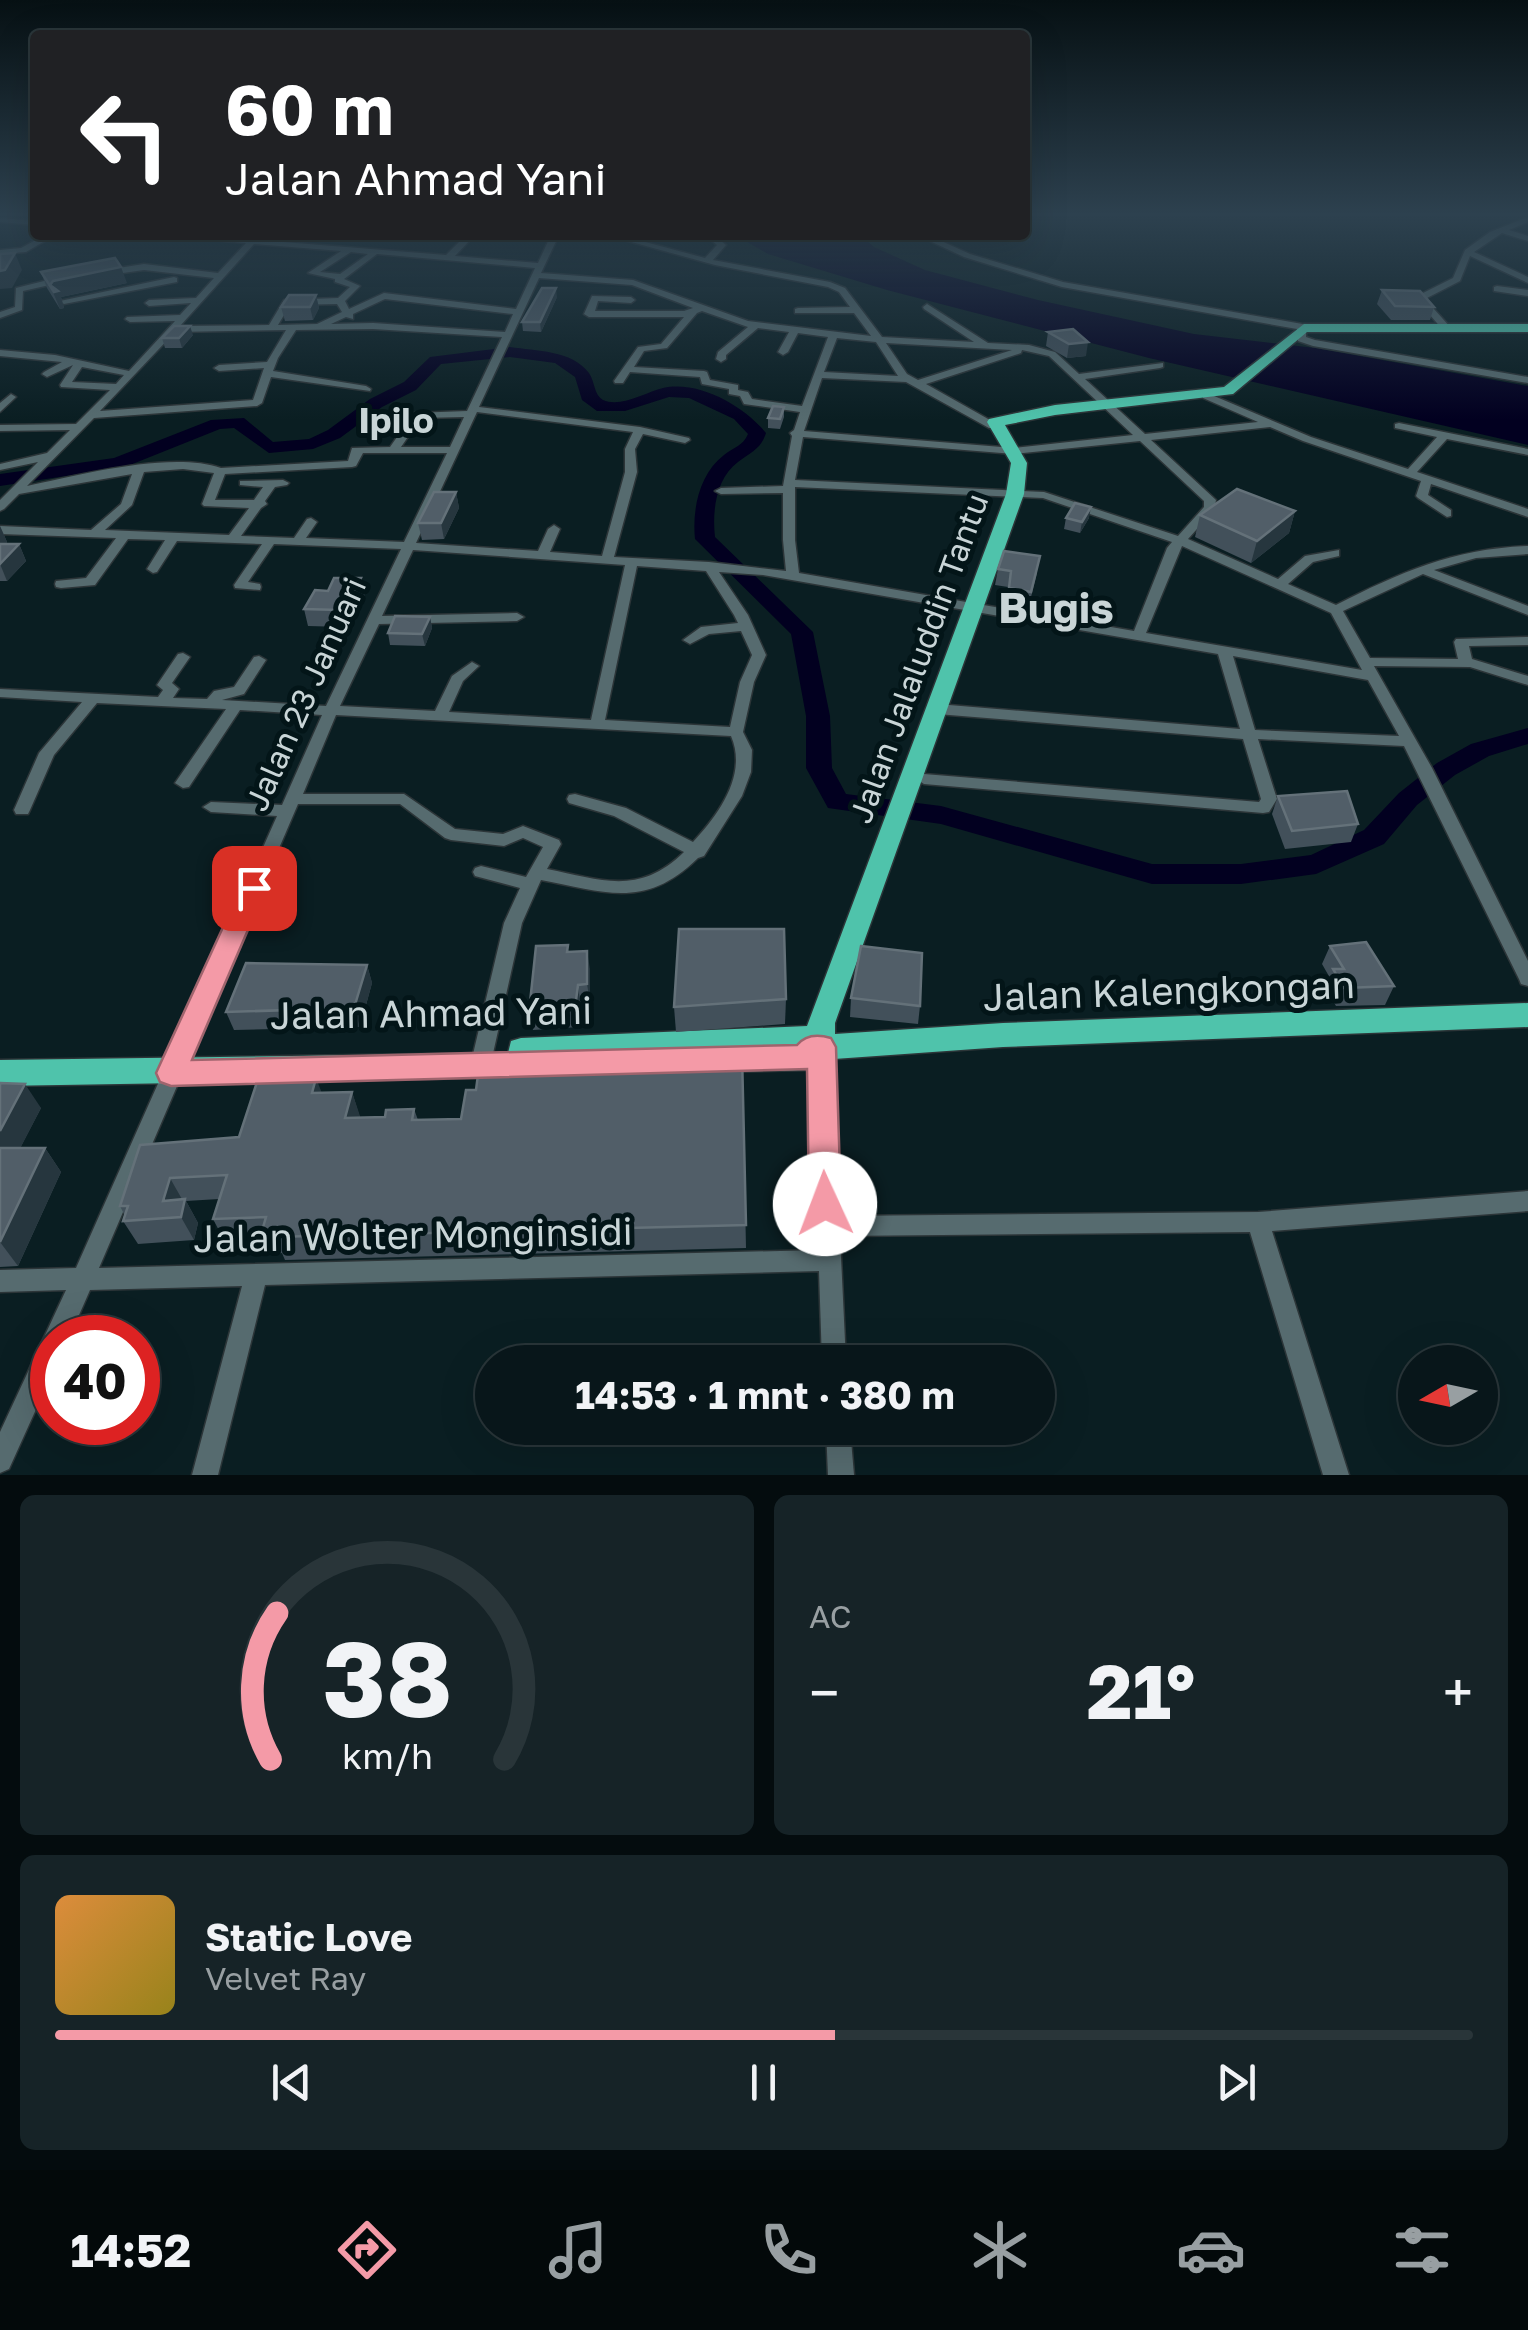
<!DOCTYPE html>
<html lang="id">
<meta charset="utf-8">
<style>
body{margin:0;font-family:"Golos Text",sans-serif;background:#162327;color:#f1f3f6;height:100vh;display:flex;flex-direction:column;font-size:38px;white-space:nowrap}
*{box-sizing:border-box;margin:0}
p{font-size:32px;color:#989fa2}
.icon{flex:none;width:55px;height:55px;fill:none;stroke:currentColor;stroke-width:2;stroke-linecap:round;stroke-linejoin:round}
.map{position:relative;height:1475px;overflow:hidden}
.sheet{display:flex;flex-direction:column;gap:20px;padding:20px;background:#040c0e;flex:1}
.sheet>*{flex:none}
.top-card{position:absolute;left:30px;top:30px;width:1000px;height:210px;border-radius:10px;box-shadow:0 10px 40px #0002,0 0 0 2px #293539;background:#202124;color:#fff;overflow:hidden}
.needle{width:65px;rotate:261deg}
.fabs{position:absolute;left:1398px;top:1345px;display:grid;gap:20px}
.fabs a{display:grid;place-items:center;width:100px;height:100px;border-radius:50%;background:#08161a;box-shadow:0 10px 40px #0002,0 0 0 2px #293539;font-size:50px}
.speed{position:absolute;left:30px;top:1315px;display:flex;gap:20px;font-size:50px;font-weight:700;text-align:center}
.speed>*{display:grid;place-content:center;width:130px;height:130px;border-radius:50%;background:#08161a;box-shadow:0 10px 40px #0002,0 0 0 2px #293539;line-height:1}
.speed .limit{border:15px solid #d22;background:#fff;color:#111}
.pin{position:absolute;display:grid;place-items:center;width:85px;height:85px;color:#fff;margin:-42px;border-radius:20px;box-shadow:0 5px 15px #0006}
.me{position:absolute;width:110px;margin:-55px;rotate:358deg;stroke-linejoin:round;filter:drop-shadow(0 0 8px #0008)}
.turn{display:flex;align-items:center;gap:35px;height:210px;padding:0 30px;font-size:45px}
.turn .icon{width:130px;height:130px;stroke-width:2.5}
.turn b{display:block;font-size:70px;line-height:85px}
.big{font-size:75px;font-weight:700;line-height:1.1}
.sheet .card{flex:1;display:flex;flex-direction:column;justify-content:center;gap:15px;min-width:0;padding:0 35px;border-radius:15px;background:#162327}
.sheet .dial{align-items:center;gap:0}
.dial svg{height:260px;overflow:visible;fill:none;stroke:#293539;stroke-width:7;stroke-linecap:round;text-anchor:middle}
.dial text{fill:#f1f3f6;stroke:none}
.song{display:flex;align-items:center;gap:30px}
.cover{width:120px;height:120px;border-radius:15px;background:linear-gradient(135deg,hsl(30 70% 55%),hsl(50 70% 35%))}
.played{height:10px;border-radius:5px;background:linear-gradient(90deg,#f49aa7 55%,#293539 55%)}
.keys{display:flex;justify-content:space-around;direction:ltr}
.heat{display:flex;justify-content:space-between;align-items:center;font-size:55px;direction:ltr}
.sheet .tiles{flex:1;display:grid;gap:20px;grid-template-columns:1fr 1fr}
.card:last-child{grid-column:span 2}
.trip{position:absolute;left:475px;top:1345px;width:580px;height:100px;border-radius:50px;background:#08161a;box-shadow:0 10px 40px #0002,0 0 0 2px #293539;font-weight:700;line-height:100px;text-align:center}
.dock{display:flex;height:160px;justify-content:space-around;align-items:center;background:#03090a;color:#989fa2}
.dock .icon{width:70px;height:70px}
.dock .selected{color:#f49aa7}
.dock b{font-size:45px;color:#f1f3f6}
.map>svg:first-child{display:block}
</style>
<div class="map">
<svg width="1528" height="1475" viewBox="0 0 1528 1475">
<rect width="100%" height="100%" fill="#0a1e22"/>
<path fill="#020020" d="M735 235H860L874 247 925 270 1038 300 1194 334 1315 348 1528 386V445L1149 358 887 290 768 254Z"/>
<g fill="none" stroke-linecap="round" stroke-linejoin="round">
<path fill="#020020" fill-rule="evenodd" d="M510 347C536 351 572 350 589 373 595 382 594 395 603 400 621 408 646 392 663 388 699 380 744 406 766 433 761 449 751 452 738 462 716 478 712 511 715 537L813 632 830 716 832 768 846 794 941 806 1152 864H1241L1311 855 1364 830 1399 793 1437 763 1471 744 1528 728V744L1489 756 1455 775 1417 805 1384 844 1316 874 1241 884H1152L941 824 828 808 806 768V716L791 634 695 539C692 510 699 474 724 455 734 447 743 446 748 434L734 419 689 398 669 397 625 411H597L582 400 575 377 555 363 510 357 441 364 416 390 382 407 340 438 313 449 269 453 234 428 220 429 125 467 0 486V474L114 458 211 420 244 418 273 442 309 439 328 430 370 399 404 382 430 357Z"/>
<defs>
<g id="minor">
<path d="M1528 217V222L1509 230 1528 236V241L1502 233 1474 252 1528 277V283L1470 256 1460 281 1425 299 1451 328 1443 330 1417 300V296L1453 278 1465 250 1490 232Z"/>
<path d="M0 218 35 221V225L0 222Z"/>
<path d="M45 235H55L26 252 0 254V250L21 248Z"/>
<path d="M172 235 250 239 254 235H262L258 240 446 255 460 241 399 237 395 235 467 237 471 239 455 256 538 263 551 235H559L541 273 633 280 748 321 871 336 854 313H795V309L798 308 850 307 839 292 828 287 715 265 606 235H619L705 258 717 245 705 235H714L726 245 713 260 830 282 845 288 882 337 974 342 924 309 923 307 927 304 988 343 1029 345 1055 352 1079 374 1163 363V367L1160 368 1085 379 1145 434 1258 422 1203 398V394L1207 393 1311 437 1408 469 1437 437 1395 428V424L1399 423 1528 449V455L1447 439 1417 472 1528 509V517L1431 484 1428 495 1451 510V516L1447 517 1418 498 1416 496 1421 481 1303 441 1270 427 1151 440 1216 500 1214 510 1188 539 1278 579 1305 556 1339 550V556L1313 562 1288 584 1336 605C1401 572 1453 549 1528 546V554L1476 558 1434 570 1528 606V615L1423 574 1343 611 1370 658 1458 659 1454 642 1456 639 1528 637V645L1469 646 1472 659 1528 676V685L1470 667 1374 666 1432 768 1528 961V986L1521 984 1519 979 1404 746 1258 739 1277 799 1269 812 1263 813 924 784 916 779 918 775 924 774 1259 802 1261 799 1243 739 937 714 930 709 937 704 1240 729 1218 654 763 575 719 572 748 615 766 655 754 682 743 732 752 750 751 772 742 796 704 856 698 858C645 910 606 892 541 880L522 923 490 1067 487 1073 480 1075 473 1073 470 1067 504 923 520 888 475 876 473 872 475 868 481 866 526 877 543 847 523 838 504 846 451 840 445 838 400 804H298L99 1268 818 1250 811 1047 814 1041 821 1039 828 1041 831 1047 839 1216 1258 1212 1528 1191V1211L1272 1231 1349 1475H1323L1250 1232 840 1236 846 1362H822L819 1271 265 1285 218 1475H192L242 1286 90 1290 69 1338H52V1374L9 1469 0 1473V1432L66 1290 0 1292V1270L76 1268 277 816 211 812 203 807 211 802 282 805 322 715 240 710 189 787 183 788 175 783 226 709 97 703 54 755 30 810 28 814H16L14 810 39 753 82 702 0 697V689L158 697 163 690 157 685 178 654 183 653 190 657 172 683 179 689 173 698 207 699 214 691 234 687 254 657 259 656 266 660 244 694 222 700 326 706 401 549 274 544 248 582 260 584 261 587 260 590 235 588 234 585 262 544 177 541 157 572 153 573 147 569 165 540 128 539 95 585 61 588 56 587 55 584 56 581 86 578 116 538 0 534V526L91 530 121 504 132 474 19 494 4 509 0 511V500L38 462 0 470V464L47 453 70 430 0 431V425L76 424 110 390 61 387 60 385 73 365 47 377 42 374 44 372 62 362 0 356V350L55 355 129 371 175 321 130 322 125 319 127 317 180 315 191 303 149 306 145 303 149 300 196 298 214 278 144 270 102 276 99 275V271L144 264 218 273 246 243 176 237ZM254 244 341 251 308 273 335 279V282L350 287 338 298 284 300 269 325 180 326ZM351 252 368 254 340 274 320 272ZM377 254 535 268 516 309 384 293 349 309 345 301 360 286 344 279ZM539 278 632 285 693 308 684 311H595L598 301 631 303 635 300 631 297 592 296 584 314 589 317H684L661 344 638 347 614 381 615 383H623L630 372 700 377 702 384 729 389V394L740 396 744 404 800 412 794 430 790 433 792 436 783 486 721 488 715 491 721 494 783 493V540L786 571 709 562 614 557 637 472 635 449 643 434 685 443 690 440 689 438 640 427 479 407ZM385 299 513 314 505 332 373 323 331 324 346 317 353 319V314ZM337 304 342 312 317 324 278 325 290 305ZM702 311 748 327 718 352 716 359 721 362 726 359V355L758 328 789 332 778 352 783 355 788 352 798 333 828 337 802 406 752 399 748 392 738 390V385L710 380 707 372 704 371 634 367 644 351 667 348 697 313ZM373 329 502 337 467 411 414 413 390 447 352 448 348 461 221 468C170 451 80 475 27 486L94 418 257 406 262 403 271 377 370 391 371 389 366 386 273 371 278 358 296 330ZM286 330 267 362 219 365 214 368 219 371 264 368 253 400 100 411 175 332ZM837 338 876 342 898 376 824 372ZM886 343 1012 350 918 380 907 374ZM1022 350 1049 356 1133 435 1014 448 804 431 822 378 906 382 989 428H997V424L926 384 1021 353ZM82 367 124 375 116 384 72 382ZM477 412 633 432 625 449V472L602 556 550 552 560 529 554 525 548 529 538 551 416 543ZM464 417 450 447H401L421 418ZM803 437 1014 454 1140 441 1204 501V507L1178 536 1044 492 795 480ZM363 453H447L404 542 306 538 317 522 311 518 307 519 294 538 241 536 261 508 267 504 265 501 275 487 287 485 289 483 283 480 240 481V485L263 487 254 500H215L225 474 352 467 356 466ZM183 469 214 473 202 504 204 506 249 508 229 535 105 530 132 505 144 472ZM795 487 1043 498 1172 542 1167 548 1134 631 799 573 795 540ZM1182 546 1331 613 1362 670 1146 633ZM413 550 625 565 591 720 449 712 463 681 479 666 472 662 452 676 435 711 340 706 379 624 517 621 524 617 517 613 382 616ZM637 566 706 571 734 615 738 623 701 627 683 640 690 644 709 634 741 631 752 655 740 682 730 727 605 720ZM1233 656 1368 680 1399 736 1255 730ZM336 715 731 736C748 775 718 815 693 842L626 808 575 794 569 795 567 799 569 803 614 816 684 852C639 896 602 880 547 869L561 844 559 840 523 826 503 834 455 829 404 794H303Z"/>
<path d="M917 235H928L970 254 1063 282 1308 325 1313 328 1306 330V337L1315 340 1528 377V383L1313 346 1298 341 1297 329 1062 287 964 257Z"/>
<path d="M64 276 68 279 67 281 23 291 22 310 0 318V312L15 307 16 288Z"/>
<path d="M174 277 177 278V282L64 304 60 301Z"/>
<path d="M1497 286 1528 290V296L1494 291V287Z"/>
<path d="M11 394 16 397 0 412V403Z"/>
<path d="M826 1428H850L854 1475H828Z"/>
</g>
<path id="highway" d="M1304 324H1528V332H1307L1233 394 1055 415 1005 425 1027 463 1024 494 835 1023V1034L1003 1023 1528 1003V1027L1003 1047 820 1060 815 1067 805 1070 713 1072 703 1069 700 1057 559 1061 556 1074 546 1077 0 1086V1060L508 1053 511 1041 521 1038 807 1026 1006 494 1011 463 987 422 989 419 1055 405 1224 387Z"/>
</defs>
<use href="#minor" stroke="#2c3538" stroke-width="3"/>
<use href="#highway" stroke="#2c3538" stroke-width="3"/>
<use href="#minor" fill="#566b6f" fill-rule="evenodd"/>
<use href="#highway" fill="#4fc3ab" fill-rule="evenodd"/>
</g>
<g fill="#42505a">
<path d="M41 272 127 283 61 297 64 308 60 309 47 288Z"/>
<path d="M1382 290 1434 307 1430 320H1391L1377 304Z"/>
<path d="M316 295 319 308 313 320 285 321 281 307Z"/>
<path d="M557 297 541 332 523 331 522 322Z"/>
<path d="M1073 329 1086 356 1067 358 1046 346 1048 332Z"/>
<path d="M193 335 182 348H165L162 338Z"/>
<path d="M784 407V417L780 429 768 428V418Z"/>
<path d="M456 492 459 508 444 539 422 540 418 523Z"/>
<path d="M1295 511 1289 533 1251 563 1195 537 1200 515Z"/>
<path d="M1066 518H1089L1080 533 1064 529Z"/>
<path d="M0 526 7 542 5 544H19L26 561 7 581H0Z"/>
<path d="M998 569 1037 573 1028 609 1006 605 1008 587 995 585Z"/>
<path d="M315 590 365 595 358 610H353L344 627 308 626 304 609Z"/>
<path d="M430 617 432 628 425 646 390 645 388 633Z"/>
<path d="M1278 796 1358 824 1351 842 1285 849 1272 814Z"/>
<path d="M1330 946 1394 986 1385 1005 1336 1006 1325 988 1330 978 1322 964Z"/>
<path d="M569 952 590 969V1002L580 1003 578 1027 533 1030 529 1012Z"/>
<path d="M367 965 372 983 360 1027 234 1030 226 1012Z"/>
<path d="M851 998 920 1006 918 1024 850 1017Z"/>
<path d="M786 999 785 1024 676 1032 674 1007Z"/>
<path d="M742 1054 746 1248 285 1260 282 1253 274 1254 267 1241 225 1242 213 1219 219 1199 186 1201 198 1223 194 1240 138 1244 123 1221 125 1216 120 1206 239 1137 322 1093 352 1092 360 1118 385 1117 414 1109 418 1120 461 1119Z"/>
<path d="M0 1083 41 1108 20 1148H45L61 1172 18 1266 0 1267Z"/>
</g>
<g fill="#26363e">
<path d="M15 253 22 270 12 288 0 289V271Z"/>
<path d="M121 267 127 283 61 297 64 308 60 309 50 285 53 281Z"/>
<path d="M556 288 557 297 541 332 540 322Z"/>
<path d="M316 295 319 308 313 320 310 307Z"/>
<path d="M190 326 193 335 182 348 179 338Z"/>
<path d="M1088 342 1086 356 1067 358 1069 344Z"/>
<path d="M456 492 459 508 444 539 441 523Z"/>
<path d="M1091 507 1089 518 1080 533 1082 522Z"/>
<path d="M1295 511 1289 533 1251 563 1257 541Z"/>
<path d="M0 526 7 542 0 550Z"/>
<path d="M19 544 26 561 7 581 0 564Z"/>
<path d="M361 578 365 595 358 610 354 593Z"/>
<path d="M349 593 353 610 344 627 339 610Z"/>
<path d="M430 617 432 628 425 646 422 634Z"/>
<path d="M587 951 590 969V1002L587 984Z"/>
<path d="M367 965 372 983 360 1027 354 1008Z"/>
<path d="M578 985 580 1003 578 1027 575 1008Z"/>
<path d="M316 1078 325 1101 312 1093Z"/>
<path d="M25 1084 41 1108 8 1172 0 1161V1131Z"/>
<path d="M352 1092 360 1116 354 1142 345 1118Z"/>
<path d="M45 1148 61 1172 18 1266 0 1242Z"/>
<path d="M170 1178 183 1201H163Z"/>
<path d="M185 1199 198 1223 194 1240 181 1217Z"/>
</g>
<g fill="#515e68" stroke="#647179" stroke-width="2.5">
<path d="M15 253 5 270 0 271V254Z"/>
<path d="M115 258 121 267 53 281 50 285 58 291 54 292 41 272Z"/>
<path d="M542 288H556L540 322H522Z"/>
<path d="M1382 290 1420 291 1434 307 1395 306Z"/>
<path d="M289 295H316L310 307H281Z"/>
<path d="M174 326H190L179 338H162Z"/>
<path d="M1073 329 1088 342 1069 344 1048 332Z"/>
<path d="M773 406 784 407 780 419 768 418Z"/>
<path d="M1237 489 1295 511 1257 541 1200 515Z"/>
<path d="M434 492H456L441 523H418Z"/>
<path d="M1075 503 1091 507 1082 522 1066 518Z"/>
<path d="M0 544H19L0 564Z"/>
<path d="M1004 551 1040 556 1031 592 1009 588 1011 571 998 569Z"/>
<path d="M334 578H361L354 593H349L339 610 304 609 315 590 328 591Z"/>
<path d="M395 616 430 617 422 634 388 633Z"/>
<path d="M1347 791 1358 824 1292 831 1278 796Z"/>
<path d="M679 929H784L786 999 674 1007Z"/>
<path d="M1366 942 1394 986 1344 988 1333 969H1344L1330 946Z"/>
<path d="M568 945 567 952 587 951V984L578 985 575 1008 529 1012 536 946Z"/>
<path d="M861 946 922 953 920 1006 851 998Z"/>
<path d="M246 963 367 965 354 1008 226 1012Z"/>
<path d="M742 1054 746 1225 273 1237 275 1231H262L266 1217 213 1219 227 1175 170 1178 163 1201 185 1199 181 1217 123 1221 128 1206H120L140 1145 239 1137 258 1079 316 1078 312 1093 352 1092 345 1118 385 1117 386 1110 414 1109 412 1120 461 1119 466 1090H476L479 1067 524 1065 525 1060Z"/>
<path d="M0 1083 25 1084 0 1131Z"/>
<path d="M0 1148H45L0 1242Z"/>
</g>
<linearGradient id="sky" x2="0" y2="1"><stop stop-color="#061013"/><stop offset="0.51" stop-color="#2d414f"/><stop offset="1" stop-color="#2d414f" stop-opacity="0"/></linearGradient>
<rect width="1528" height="420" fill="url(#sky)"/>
<path fill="#f49aa7" stroke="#9f646d" stroke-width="2.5" d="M254 878 266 888 192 1060 797 1045C806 1034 818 1034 831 1038L836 1047 841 1204 837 1215 825 1219 813 1215 809 1204 807 1069 171 1086 160 1082 156 1073 241 888Z"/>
<g text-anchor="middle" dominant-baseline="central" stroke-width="10" stroke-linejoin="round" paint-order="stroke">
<g font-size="32" fill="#c9d5d7" stroke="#031518">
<text transform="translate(918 658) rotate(-70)">Jalan Jalaluddin Tantu</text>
<text transform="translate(305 694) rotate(-66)">Jalan 23 Januari</text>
</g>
<g font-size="35" font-weight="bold" fill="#c9d5d7" stroke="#031518">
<text x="396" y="420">Ipilo</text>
</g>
<g font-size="38" fill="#c9d5d7" stroke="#031518">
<text transform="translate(1169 990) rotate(-2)">Jalan Kalengkongan</text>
<text transform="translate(431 1012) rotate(-1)">Jalan Ahmad Yani</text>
<text transform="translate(413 1234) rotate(-1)">Jalan Wolter Monginsidi</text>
</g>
<g font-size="42" font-weight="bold" fill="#c9d5d7" stroke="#031518">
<text x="1056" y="607">Bugis</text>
</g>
</g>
</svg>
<div class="fabs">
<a><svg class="needle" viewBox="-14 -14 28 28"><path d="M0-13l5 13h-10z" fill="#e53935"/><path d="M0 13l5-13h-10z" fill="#989fa2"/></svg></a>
</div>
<div class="speed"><div class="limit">40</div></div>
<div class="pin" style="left:254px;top:888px;background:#d93025"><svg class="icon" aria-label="arrive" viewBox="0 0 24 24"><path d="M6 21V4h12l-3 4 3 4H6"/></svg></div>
<svg class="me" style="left:825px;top:1204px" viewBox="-20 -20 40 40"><circle r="19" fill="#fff"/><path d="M0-13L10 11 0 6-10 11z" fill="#f49aa7"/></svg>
<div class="trip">14:53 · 1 mnt · 380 m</div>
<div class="top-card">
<div class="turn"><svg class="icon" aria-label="left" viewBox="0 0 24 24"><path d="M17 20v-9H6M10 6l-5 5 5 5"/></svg><div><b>60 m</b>Jalan Ahmad Yani</div></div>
</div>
</div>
<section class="sheet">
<div class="tiles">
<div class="card dial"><svg viewBox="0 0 100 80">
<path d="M14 69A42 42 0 1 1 86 69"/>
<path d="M14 69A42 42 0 0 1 16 24" stroke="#f49aa7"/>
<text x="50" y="56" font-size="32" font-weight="700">38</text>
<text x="50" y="72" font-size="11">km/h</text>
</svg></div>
<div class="card"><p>AC</p>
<div class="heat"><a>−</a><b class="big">21°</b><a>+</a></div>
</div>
<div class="card">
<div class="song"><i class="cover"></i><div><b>Static Love</b><p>Velvet Ray</p></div></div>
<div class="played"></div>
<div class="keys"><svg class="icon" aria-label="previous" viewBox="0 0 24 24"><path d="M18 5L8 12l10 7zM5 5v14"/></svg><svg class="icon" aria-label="pause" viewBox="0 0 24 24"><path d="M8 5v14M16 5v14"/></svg><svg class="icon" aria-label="next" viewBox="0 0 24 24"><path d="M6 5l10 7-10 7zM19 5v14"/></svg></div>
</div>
</div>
</section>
<nav class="dock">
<b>14:52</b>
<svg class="icon selected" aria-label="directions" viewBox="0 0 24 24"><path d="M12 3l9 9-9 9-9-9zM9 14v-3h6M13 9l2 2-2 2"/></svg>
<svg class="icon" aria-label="music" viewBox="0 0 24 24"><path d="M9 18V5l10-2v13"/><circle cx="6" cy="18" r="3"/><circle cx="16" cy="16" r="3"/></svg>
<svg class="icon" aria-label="phone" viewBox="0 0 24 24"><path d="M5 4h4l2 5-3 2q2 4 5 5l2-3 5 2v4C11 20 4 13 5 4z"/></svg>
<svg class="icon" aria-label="climate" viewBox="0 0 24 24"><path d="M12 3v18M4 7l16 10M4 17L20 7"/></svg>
<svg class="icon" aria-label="car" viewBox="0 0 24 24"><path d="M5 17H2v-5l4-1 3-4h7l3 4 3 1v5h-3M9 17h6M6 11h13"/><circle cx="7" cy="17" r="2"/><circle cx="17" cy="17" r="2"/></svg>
<svg class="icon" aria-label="filters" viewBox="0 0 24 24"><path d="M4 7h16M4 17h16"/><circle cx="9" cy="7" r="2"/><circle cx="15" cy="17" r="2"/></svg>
</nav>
